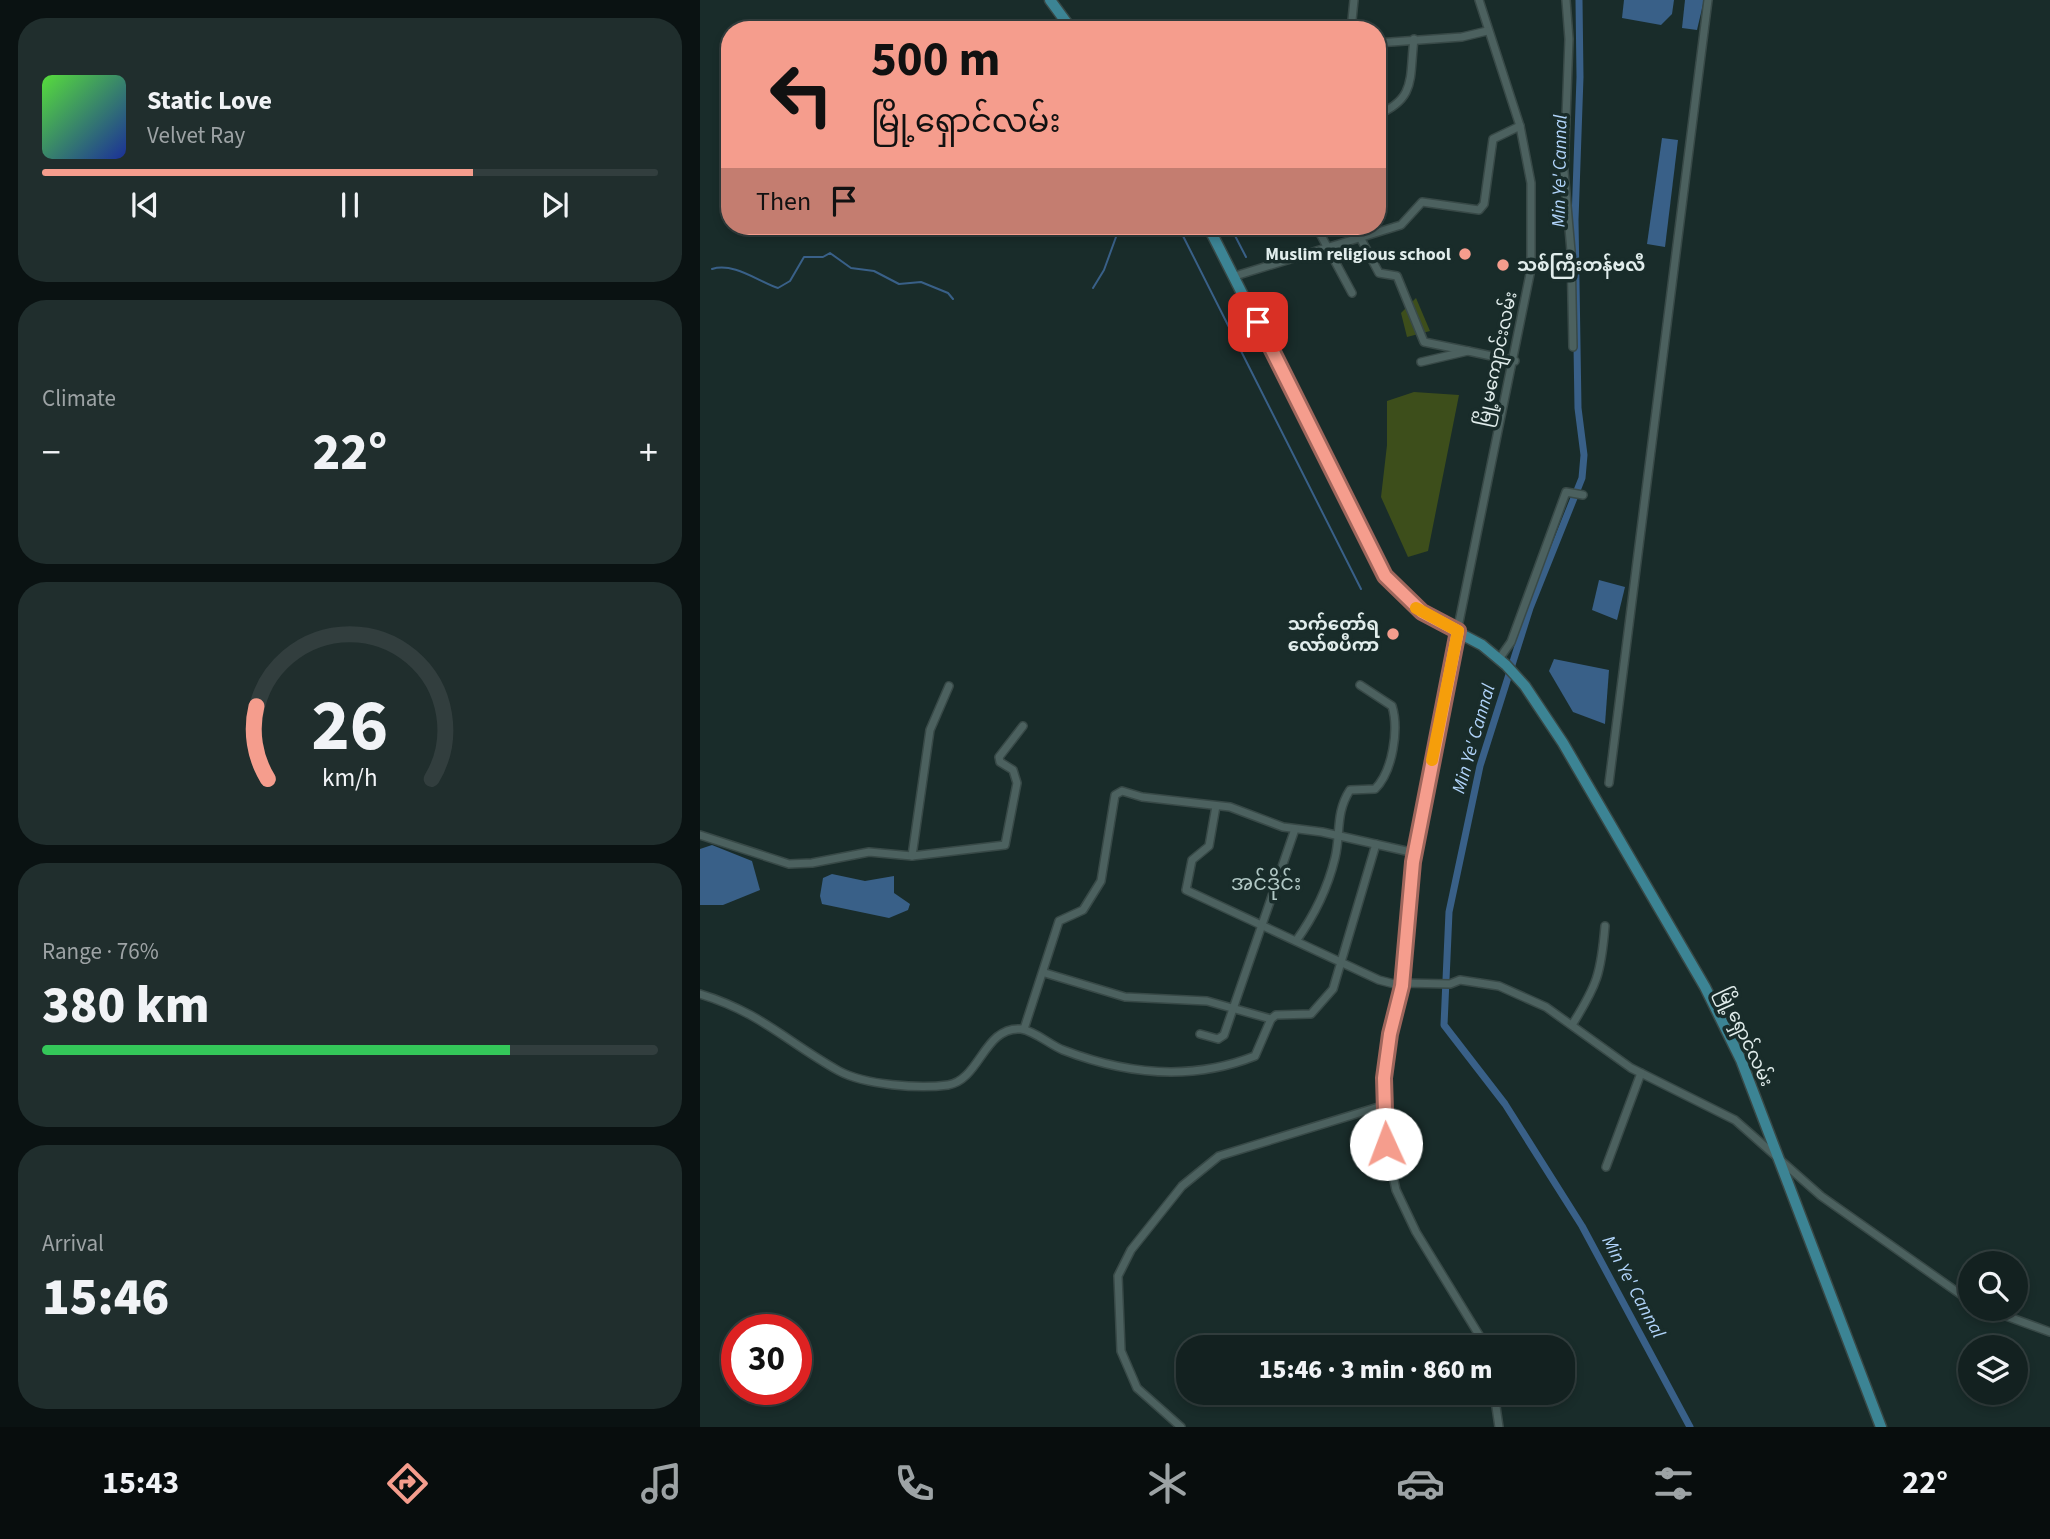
<!DOCTYPE html>
<meta charset="utf-8">
<style>
body{margin:0;font-family:"Source Sans 3","Noto Sans Myanmar",sans-serif;background:#202e2d;color:#f1f3f6;height:100vh;display:flex;flex-direction:column;font-size:26px;white-space:nowrap}
*{box-sizing:border-box;margin:0}
p{font-size:23px;color:#9da3a5}
.icon{flex:none;width:38px;height:38px;fill:none;stroke:currentColor;stroke-width:2;stroke-linecap:round;stroke-linejoin:round}
.map{position:relative;flex:1;overflow:hidden}
.side{display:flex;flex-direction:column;gap:18px;padding:18px;background:#0a1212;width:700px}
.side>*{flex:none}
.banner{position:absolute;left:21px;top:21px;width:665px;height:214px;border-radius:28px;box-shadow:0 4px 10px #0003,0 0 0 2px #323e3e;background:#f59d8d;color:#111;overflow:hidden}
.fabs{position:absolute;left:1258px;top:1251px;display:grid;gap:14px}
.fabs a{display:grid;place-items:center;width:70px;height:70px;border-radius:50%;background:#132120;box-shadow:0 4px 10px #0003,0 0 0 2px #323e3e;font-size:35px}
.speed{position:absolute;left:21px;top:1314px;display:flex;gap:14px;font-size:35px;font-weight:700;text-align:center}
.speed>*{display:grid;place-content:center;width:91px;height:91px;border-radius:50%;background:#132120;box-shadow:0 4px 10px #0003,0 0 0 2px #323e3e;line-height:1}
.speed .limit{border:10px solid #d22;background:#fff;color:#111}
.pin{position:absolute;display:grid;place-items:center;width:60px;height:60px;color:#fff;margin:-30px;border-radius:14px;box-shadow:0 4px 10px #0006}
.me{position:absolute;width:77px;margin:-38px;rotate:358deg;stroke-linejoin:round;filter:drop-shadow(0 0 5px #0008)}
.turn{display:flex;align-items:center;gap:24px;height:147px;padding:0 35px;font-size:32px}
.turn .icon{width:91px;height:91px;stroke-width:2.5}
.turn b{display:block;font-size:49px;line-height:60px}
.then{display:flex;align-items:center;height:66px;padding:0 35px;background:#0003;gap:14px;font-size:26px}
.big{font-size:52px;font-weight:800;line-height:1.1}
.side .card{flex:1;display:flex;flex-direction:column;justify-content:center;gap:10px;min-width:0;padding:0 24px;border-radius:28px;background:#202e2d}
.side .dial{align-items:center;gap:0}
.dial svg{height:182px;overflow:visible;fill:none;stroke:#323e3e;stroke-width:7;stroke-linecap:round;text-anchor:middle}
.dial text{fill:#f1f3f6;stroke:none}
.song{display:flex;align-items:center;gap:21px}
.cover{width:84px;height:84px;border-radius:10px;background:linear-gradient(135deg,hsl(110 70% 55%),hsl(230 70% 35%))}
.played{height:7px;border-radius:4px;background:linear-gradient(90deg,#f59d8d 70%,#323e3e 70%)}
.keys{display:flex;justify-content:space-around;direction:ltr}
.heat{display:flex;justify-content:space-between;align-items:center;font-size:38px;direction:ltr}
.charge{height:10px;border-radius:5px;background:linear-gradient(90deg,#34c759 76%,#323e3e 0)}
.trip{position:absolute;left:476px;top:1335px;width:399px;height:70px;border-radius:28px;background:#132120;box-shadow:0 4px 10px #0003,0 0 0 2px #323e3e;font-weight:800;line-height:70px;text-align:center}
.menu{display:flex;height:112px;justify-content:space-around;align-items:center;background:#080d0d;color:#9da3a5}
.menu .icon{width:49px;height:49px}
.menu .current{color:#f59d8d}
.menu b{font-size:32px;color:#f1f3f6}
main{display:flex;flex:1;min-height:0}
.map>svg:first-child{display:block}
</style>
<main>
<section class="side">
<div class="card">
<div class="song"><i class="cover"></i><div><b>Static Love</b><p>Velvet Ray</p></div></div>
<div class="played"></div>
<div class="keys"><svg class="icon" aria-label="previous" viewBox="0 0 24 24"><path d="M18 5L8 12l10 7zM5 5v14"/></svg><svg class="icon" aria-label="pause" viewBox="0 0 24 24"><path d="M8 5v14M16 5v14"/></svg><svg class="icon" aria-label="next" viewBox="0 0 24 24"><path d="M6 5l10 7-10 7zM19 5v14"/></svg></div>
</div>
<div class="card"><p>Climate</p>
<div class="heat"><a>−</a><b class="big">22°</b><a>+</a></div>
</div>
<div class="card dial"><svg viewBox="0 0 100 80">
<path d="M14 69A42 42 0 1 1 86 69"/>
<path d="M14 69A42 42 0 0 1 9 37" stroke="#f59d8d"/>
<text x="50" y="56" font-size="32" font-weight="700">26</text>
<text x="50" y="72" font-size="11">km/h</text>
</svg></div>
<div class="card"><p>Range · 76%</p><b class="big">380 km</b><div class="charge"></div></div>
<div class="card"><p>Arrival</p><b class="big">15:46</b></div>
</section>
<div class="map">
<svg width="1350" height="1427" viewBox="0 0 1350 1427">
<rect width="100%" height="100%" fill="#192c2a"/>
<g fill="#3d4e1b">
<path d="M716 298 730 331 707 337 701 313Z"/>
<path d="M714 392 759 395 728 551 708 557 681 497 687 445V401Z"/>
</g>
<g fill="#396088">
<path d="M924 0H974L972 14 961 25 922 18Z"/>
<path d="M985 0H1004L997 30 982 28Z"/>
<path d="M962 138 978 140 965 247 947 244Z"/>
<path d="M899 580 925 587 917 620 892 610Z"/>
<path d="M854 659 909 670 905 724 873 712 849 671Z"/>
<path d="M12 845 52 861 60 890 23 905H0V849Z"/>
<path d="M132 874 165 881 194 876V893L210 904 208 910 189 918 122 904 120 896 123 878Z"/>
</g>
<g fill="none" stroke-linecap="round" stroke-linejoin="round">
<g stroke="#396088" stroke-width="2">
<path d="M478 226 661 589"/>
<path d="M530 226 546 257"/>
<path d="M12 269C34 262 59 282 78 288L90 281 104 257H123L130 253 151 268 174 271 199 284 221 282 248 293 253 299"/>
<path d="M393 288 404 270 420 226"/>
</g>
<path stroke="#396088" stroke-width="7" d="M879 0 880 77 875 220 878 408 884 455 882 478 830 608 780 766 749 912 744 1025 805 1104 882 1226 990 1427"/>
<defs>
<g id="minor">
<path d="M779 0 820 126 831 183V269L737 730 713 862 702 986 690 1034 684 1078 686 1144 696 1190 716 1232 787 1348"/>
<path d="M866 0 869 39 864 171 871 251 873 347"/>
<path d="M651 30 654 0"/>
<path d="M677 43 762 37 787 31"/>
<path d="M677 115C717 98 709 78 714 39"/>
<path d="M616 226 652 293"/>
<path d="M654 226 679 273 697 276 724 342 768 351"/>
<path d="M535 276 701 225 722 202 779 210 784 204 793 139 820 126"/>
<path d="M721 362 768 351 815 361"/>
<path d="M799 659 811 642 866 492 883 495"/>
<path d="M909 783 1008 0"/>
<path d="M516 806 509 846 492 860 486 890 679 980 702 986"/>
<path d="M0 835 89 864 112 863 169 852 212 856 305 845 317 783 313 770 300 762 299 757 323 726"/>
<path d="M212 856 230 730 249 686"/>
<path d="M596 941C614 916 628 887 635 858 641 834 635 813 650 790L675 789C693 771 699 729 692 706L660 685"/>
<path d="M345 973 425 997 507 1001 571 1019"/>
<path d="M702 983 750 984 760 980 799 986 846 1007 931 1068 1035 1120 1121 1196 1270 1301"/>
<path d="M0 994C60 1012 87 1042 139 1071 165 1085 219 1089 248 1085 280 1080 284 1026 321 1029 335 1031 350 1045 363 1050 425 1074 492 1081 555 1056L571 1019 576 1015 611 1014 633 989 676 844"/>
<path d="M872 1025C897 985 901 974 905 926"/>
<path d="M324 1029 359 921 383 910 401 881 415 795 422 791 442 797 530 807 583 827 622 832 715 853"/>
<path d="M500 1034 518 1039 524 1035 595 829"/>
<path d="M906 1167 941 1073"/>
<path d="M1287 1309 1350 1332"/>
<path d="M794 1393 799 1427"/>
<path d="M481 1427 437 1388 421 1351 418 1276 431 1250 482 1186 519 1156 685 1105"/>
</g>
<g id="major">
<path d="M350 0 372 30"/>
<path d="M508 226 685 576 721 613 782 645 806 665 825 686 863 743 1005 987 1041 1060 1181 1427"/>
</g>
</defs>
<use href="#minor" stroke="#384947" stroke-width="10"/>
<use href="#major" stroke="#384947" stroke-width="13"/>
<use href="#minor" stroke="#4c615f" stroke-width="7"/>
<use href="#major" stroke="#3c8494" stroke-width="10"/>
</g>
<g fill="none" stroke-linecap="round" stroke-linejoin="round">
<defs>
<path id="route" d="M558 322 685 576 722 612 758 631 713 862 702 986 690 1034 684 1078 686 1144"/>
</defs>
<use href="#route" stroke="#9f665c" stroke-width="18"/>
<use href="#route" stroke="#f59d8d" stroke-width="12"/>
<path stroke="#f59e0b" stroke-width="12" d="M716 608 758 631 732 760"/>
</g>
<g fill="#f59d8d" stroke="#192c2a" stroke-width="2.5">
<circle cx="765" cy="254" r="7"/>
<circle cx="803" cy="265" r="7"/>
<circle cx="693" cy="634" r="7"/>
</g>
<g text-anchor="middle" dominant-baseline="central" stroke-width="7" stroke-linejoin="round" paint-order="stroke">
<g font-size="18" font-weight="bold" fill="#e1edec" stroke="#192c2a" text-anchor="end">
<text x="751" y="254">Muslim religious school</text>
<text x="817" y="265" text-anchor="start">သစ်ကြီးတန်ဗလီ</text>
<text x="679" y="624">သက်တော်ရ<tspan x="679" dy="21">လော်စပီကာ</tspan></text>
</g>
<g font-size="18" fill="#e1edec" stroke="#192c2a">
<text transform="translate(797 359) rotate(-78)">မြို့မကျောင်းလမ်း</text>
<text transform="translate(1045 1037) rotate(65)">မြို့ရှောင်လမ်း</text>
</g>
<g font-size="19" font-style="italic" fill="#b1d4fa" stroke="#192c2a">
<text transform="translate(860 171) rotate(-89)">Min Ye' Cannal</text>
<text transform="translate(774 739) rotate(-74)">Min Ye' Cannal</text>
<text transform="translate(933 1287) rotate(62)">Min Ye' Cannal</text>
</g>
<g font-size="21" fill="#b0c7c4" stroke="#192c2a">
<text x="566" y="883">အင်ဒိုင်း</text>
</g>
</g>
</svg>
<div class="fabs">
<a><svg class="icon" aria-label="search" viewBox="0 0 24 24"><circle cx="10" cy="10" r="6"/><path d="M15 15l6 6"/></svg></a>
<a><svg class="icon" aria-label="layers" viewBox="0 0 24 24"><path d="M12 4l9 5-9 5-9-5zM3 14l9 5 9-5"/></svg></a>
</div>
<div class="speed"><div class="limit">30</div></div>
<div class="pin" style="left:558px;top:322px;background:#d93025"><svg class="icon" aria-label="arrive" viewBox="0 0 24 24"><path d="M6 21V4h12l-3 4 3 4H6"/></svg></div>
<svg class="me" style="left:686px;top:1144px" viewBox="-20 -20 40 40"><circle r="19" fill="#fff"/><path d="M0-13L10 11 0 6-10 11z" fill="#f59d8d"/></svg>
<div class="trip">15:46 · 3 min · 860 m</div>
<div class="banner">
<div class="turn"><svg class="icon" aria-label="left" viewBox="0 0 24 24"><path d="M17 20v-9H6M10 6l-5 5 5 5"/></svg><div><b>500 m</b>မြို့ရှောင်လမ်း</div></div>
<div class="then">Then<svg class="icon" aria-label="arrive" viewBox="0 0 24 24"><path d="M6 21V4h12l-3 4 3 4H6"/></svg></div>
</div>
</div>
</main>
<nav class="menu">
<b>15:43</b>
<svg class="icon current" aria-label="directions" viewBox="0 0 24 24"><path d="M12 3l9 9-9 9-9-9zM9 14v-3h6M13 9l2 2-2 2"/></svg>
<svg class="icon" aria-label="music" viewBox="0 0 24 24"><path d="M9 18V5l10-2v13"/><circle cx="6" cy="18" r="3"/><circle cx="16" cy="16" r="3"/></svg>
<svg class="icon" aria-label="phone" viewBox="0 0 24 24"><path d="M5 4h4l2 5-3 2q2 4 5 5l2-3 5 2v4C11 20 4 13 5 4z"/></svg>
<svg class="icon" aria-label="climate" viewBox="0 0 24 24"><path d="M12 3v18M4 7l16 10M4 17L20 7"/></svg>
<svg class="icon" aria-label="car" viewBox="0 0 24 24"><path d="M5 17H2v-5l4-1 3-4h7l3 4 3 1v5h-3M9 17h6M6 11h13"/><circle cx="7" cy="17" r="2"/><circle cx="17" cy="17" r="2"/></svg>
<svg class="icon" aria-label="filters" viewBox="0 0 24 24"><path d="M4 7h16M4 17h16"/><circle cx="9" cy="7" r="2"/><circle cx="15" cy="17" r="2"/></svg>
<b>22°</b>
</nav>
